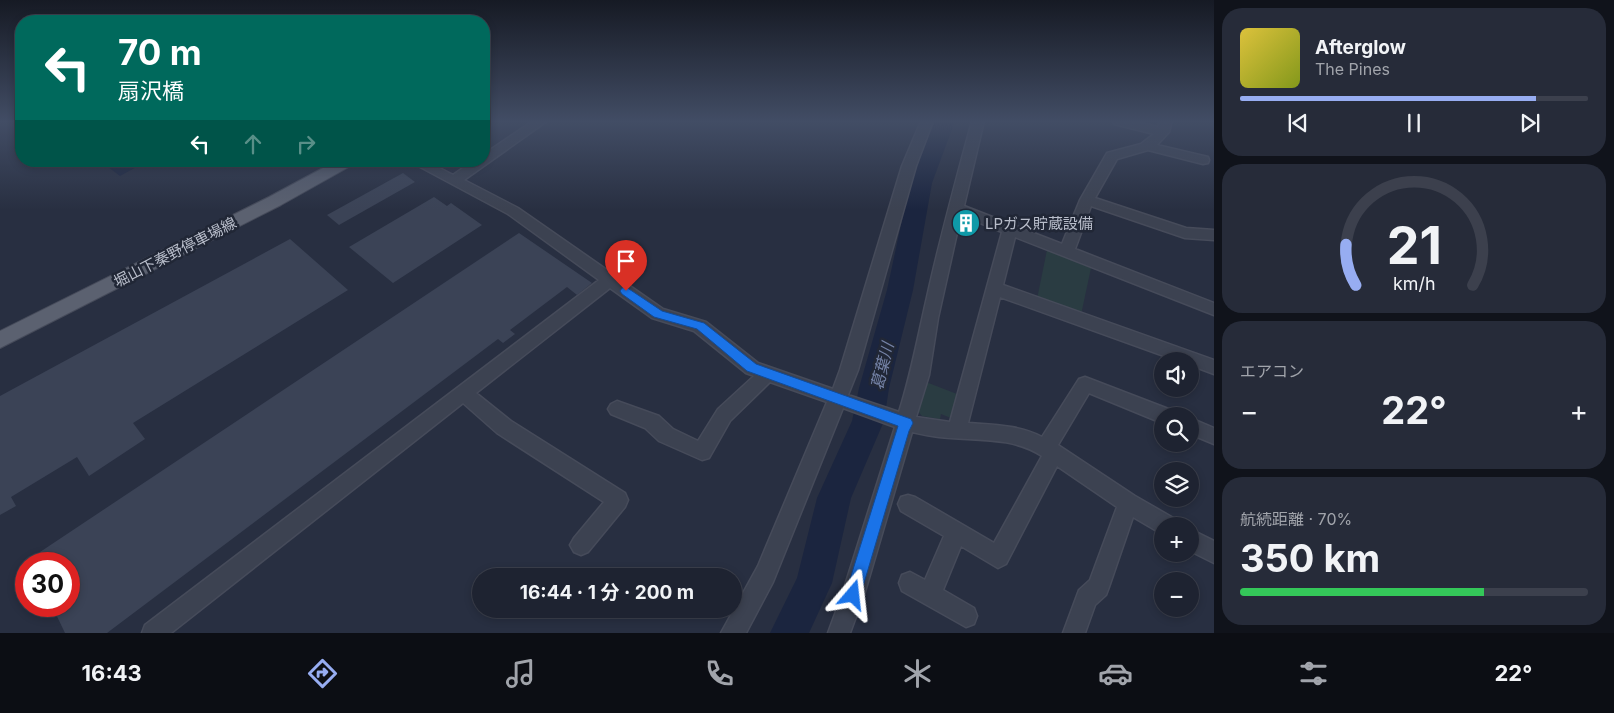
<!DOCTYPE html>
<html lang="ja">
<meta charset="utf-8">
<style>
body{margin:0;font-family:Inter,"Noto Sans JP",sans-serif;background:#262b39;color:#f1f3f6;height:100vh;display:flex;flex-direction:column;font-size:19px;white-space:nowrap}
*{box-sizing:border-box;margin:0}
p{font-size:16px;color:#a1a4ab}
.icon{flex:none;width:28px;height:28px;fill:none;stroke:currentColor;stroke-width:2;stroke-linecap:round;stroke-linejoin:round}
.map{position:relative;flex:1;overflow:hidden}
.sheet{display:flex;flex-direction:column;gap:8px;padding:8px;background:#10131b;width:400px}
.sheet>*{flex:none}
.top-card{position:absolute;left:15px;top:15px;width:475px;height:152px;border-radius:20px;box-shadow:0 2px 8px #0003,0 0 0 1px #3c404d;background:#00695c;color:#fff;overflow:hidden}
.fabs{position:absolute;left:1154px;top:352px;display:grid;gap:10px}
.fabs a{display:grid;place-items:center;width:45px;height:45px;border-radius:50%;background:#1e2331;box-shadow:0 2px 8px #0003,0 0 0 1px #3c404d;font-size:25px}
.speed{position:absolute;left:15px;top:552px;display:flex;gap:10px;font-size:25px;font-weight:700;text-align:center}
.speed>*{display:grid;place-content:center;width:65px;height:65px;border-radius:50%;background:#1e2331;box-shadow:0 2px 8px #0003,0 0 0 1px #3c404d;line-height:1}
.speed .limit{border:8px solid #d22;background:#fff;color:#111}
.pin{position:absolute;display:grid;place-items:center;width:42px;height:42px;color:#fff;margin:-51px -21px;border-radius:50% 50% 50% 0;rotate:-45deg;box-shadow:0 0 5px #0007}
.pin .icon{rotate:45deg}
.me{position:absolute;width:55px;margin:-28px;rotate:17deg;stroke-linejoin:round;filter:drop-shadow(0 0 4px #0008)}
.turn{display:flex;align-items:center;gap:18px;height:105px;padding:0 20px;font-size:22px}
.turn .icon{width:65px;height:65px;stroke-width:2.5}
.turn b{display:block;font-size:35px;line-height:42px}
.lanes{display:flex;align-items:center;height:48px;padding:0 20px;background:#0003;justify-content:center;gap:25px;direction:ltr}
.lanes .off{opacity:.35}
.big{font-size:38px;font-weight:700;line-height:1.1}
.sheet .card{flex:1;display:flex;flex-direction:column;justify-content:center;gap:8px;min-width:0;padding:0 18px;border-radius:20px;background:#262b39}
.sheet .dial{align-items:center;gap:0}
.dial svg{height:130px;overflow:visible;fill:none;stroke:#3c404d;stroke-width:7;stroke-linecap:round;text-anchor:middle}
.dial text{fill:#f1f3f6;stroke:none}
.song{display:flex;align-items:center;gap:15px}
.cover{width:60px;height:60px;border-radius:8px;background:linear-gradient(135deg,hsl(50 70% 55%),hsl(70 70% 35%))}
.played{height:5px;border-radius:2px;background:linear-gradient(90deg,#97adf2 85%,#3c404d 85%)}
.keys{display:flex;justify-content:space-around;direction:ltr}
.heat{display:flex;justify-content:space-between;align-items:center;font-size:28px;direction:ltr}
.charge{height:8px;border-radius:4px;background:linear-gradient(90deg,#34c759 70%,#3c404d 0)}
.trip{position:absolute;left:472px;top:568px;width:270px;height:50px;border-radius:25px;background:#1e2331;box-shadow:0 2px 8px #0003,0 0 0 1px #3c404d;font-weight:700;line-height:50px;text-align:center}
.tabs{display:flex;height:80px;justify-content:space-around;align-items:center;background:#0c0e14;color:#a1a4ab}
.tabs .icon{width:35px;height:35px}
.tabs .on{color:#97adf2}
.tabs b{font-size:22px;color:#f1f3f6}
main{display:flex;flex:1;min-height:0}
.map>svg:first-child{display:block}
</style>
<main>
<div class="map">
<svg width="1214" height="633" viewBox="0 0 1214 633">
<rect width="100%" height="100%" fill="#282f41"/>
<g fill="#2a3c42">
<path d="M1047 250 1091 268 1081 315 1037 299Z"/>
<path d="M926 382 957 394 951 418 941 414 940 419 922 416 917 410Z"/>
</g>
<path fill="#1b253f" d="M100 161H134L140 165 120 176Z"/>
<g fill="none" stroke-linecap="round" stroke-linejoin="round">
<path fill="#1b253f" fill-rule="evenodd" d="M935 121H955L932 183 913 290 889 388 884 421 851 498 832 583 809 633H770L797 578 817 498 852 421 859 388 887 290 910 183Z"/>
</g>
<g fill="#3b4356">
<path d="M403 173 415 182 339 225 327 215Z"/>
<path d="M434 197 447 206 451 203 482 225 393 283 349 247Z"/>
<path d="M961 218 972 221 970 227 959 224Z"/>
<path d="M519 233 592 283 577 295 567 287 510 330 515 334 503 343 498 339 107 633H65L52 606H69V564H30L28 560Z"/>
<path d="M290 239 348 290 133 423 145 439 89 476 77 457 11 497 16 506 0 515V396Z"/>
</g>
<g fill="none" stroke-linecap="round" stroke-linejoin="round">
<defs>
<g id="minor">
<path d="M533 121H547L464 180 518 208 663 309 706 322 758 363 833 389 840 370 902 166 921 121H933L916 166 858 370 848 395 899 412C911 375 918 336 927 297 940 238 956 180 972 121H984L964 206 1062 244 1080 200 1107 153 1141 144 1154 134 1114 124 1112 121H1133L1158 127 1160 121H1172L1169 132 1157 145 1208 157 1209 160 1208 163 1203 164 1148 150 1117 159 1095 198 1186 228 1214 230V240L1185 238 1091 206 1075 249 1214 303V315L1015 237 1003 285 1214 360V374L1190 365V361H1178L1000 297 968 423C994 425 1019 425 1042 437L1079 379 1085 377 1171 410 1174 416H1162V423L1089 393 1058 445 1135 496 1175 519 1178 526H1162V534L1133 517 1109 587 1106 595 1095 605 1085 633H1063L1079 590 1090 580 1117 507 1057 466 1006 564 998 568 961 546 943 590 974 608 977 616 974 624 966 627 902 591 899 583 902 575 910 572 925 580 944 536 901 511 898 504 901 497 908 495 915 497 994 543 1042 456C1012 436 974 441 939 437 930 436 921 434 912 432L864 595 850 633H828L842 595 895 427 843 408 773 582 746 633H721L758 566 827 402 770 382 730 421 709 458 702 460 659 441 645 428 611 414 608 409 611 404 617 401 659 416 673 429 698 441 718 409 754 376 746 373 694 331 652 318 610 288 476 393 511 421 625 493 628 500 625 507 588 552 581 555 574 552 570 545 574 538 604 502 497 433 463 403 171 633H142L145 625 599 280 508 214 409 161H426L453 175 473 161H484V154ZM961 215 1002 232 950 422 916 417 929 375 938 318Z"/>
<path d="M1190 418 1214 428V444L1190 434Z"/>
<path d="M1190 529 1214 541V563L1190 551Z"/>
</g>
<path id="major" d="M336 161H356L354 164 281 205 0 348V331L269 197Z"/>
</defs>
<use href="#minor" stroke="#464b5a" stroke-width="3"/>
<use href="#major" stroke="#464b5a" stroke-width="2"/>
<use href="#minor" fill="#3c4251" fill-rule="evenodd"/>
<use href="#major" fill="#5b6170" fill-rule="evenodd"/>
</g>
<linearGradient id="sky" x2="0" y2="1"><stop stop-color="#161a24"/><stop offset="0.58" stop-color="#424d65"/><stop offset="1" stop-color="#424d65" stop-opacity="0"/></linearGradient>
<rect width="1214" height="210" fill="url(#sky)"/>
<path fill="#1a73e8" stroke="#114b97" d="M626 287 662 311 704 323 756 364 911 419 913 423 909 431 859 600 853 602 848 600 845 595 898 426 747 371 697 329 654 317 622 294 620 291 622 288Z"/>
<defs>
<symbol id="building-disc" viewBox="-11 -11 22 22"><circle r="9.5" fill="#0f9aa8" stroke="#212736"/><path d="M-4-6H4V6H1V3H-1V6H-4ZM-2.5-4.3h1.7v1.8h-1.7ZM.8-4.3h1.7v1.8H.8ZM-2.5-1h1.7V.8h-1.7ZM.8-1h1.7V.8H.8Z" fill="#fff"/></symbol>
</defs>
<g fill-rule="evenodd">
<use href="#building-disc" x="950" y="207" width="32" height="32"/>
</g>
<g text-anchor="middle" dominant-baseline="central" stroke-width="5" stroke-linejoin="round" paint-order="stroke">
<g font-size="15" fill="#b9becb" stroke="#212736" text-anchor="start">
<text x="985" y="223">LPガス貯蔵設備</text>
</g>
<g font-size="15" fill="#b9becb" stroke="#212736">
<text transform="translate(175 252) rotate(-27)">堀山下秦野停車場線</text>
</g>
<g font-size="16" font-style="italic" fill="#7583a7" stroke="#212736">
<text transform="translate(882 366) rotate(-76)">葛葉川</text>
</g>
</g>
</svg>
<div class="fabs">
<a><svg class="icon" aria-label="sound" viewBox="0 0 24 24"><path d="M4 9h4l5-4v14l-5-4H4zM17 9q2 3 0 6"/></svg></a>
<a><svg class="icon" aria-label="search" viewBox="0 0 24 24"><circle cx="10" cy="10" r="6"/><path d="M15 15l6 6"/></svg></a>
<a><svg class="icon" aria-label="layers" viewBox="0 0 24 24"><path d="M12 4l9 5-9 5-9-5zM3 14l9 5 9-5"/></svg></a>
<a>+</a>
<a>−</a>
</div>
<div class="speed"><div class="limit">30</div></div>
<div class="pin" style="left:626px;top:291px;background:#d93025"><svg class="icon" aria-label="arrive" viewBox="0 0 24 24"><path d="M6 21V4h12l-3 4 3 4H6"/></svg></div>
<svg class="me" style="left:853px;top:595px" viewBox="-20 -20 40 40"><path d="M0-17L14 15 0 8-14 15z" fill="#1a73e8" stroke="#fff" stroke-width="4"/></svg>
<div class="trip">16:44 · 1 分 · 200 m</div>
<div class="top-card">
<div class="turn"><svg class="icon" aria-label="left" viewBox="0 0 24 24"><path d="M17 20v-9H6M10 6l-5 5 5 5"/></svg><div><b>70 m</b>扇沢橋</div></div>
<div class="lanes"><svg class="icon" aria-label="left" viewBox="0 0 24 24"><path d="M17 20v-9H6M10 6l-5 5 5 5"/></svg><svg class="icon off" aria-label="ahead" viewBox="0 0 24 24"><path d="M12 20V5M6 11l6-6 6 6"/></svg><svg class="icon off" aria-label="right" viewBox="0 0 24 24"><path d="M7 20v-9h11M14 6l5 5-5 5"/></svg></div>
</div>
</div>
<section class="sheet">
<div class="card">
<div class="song"><i class="cover"></i><div><b>Afterglow</b><p>The Pines</p></div></div>
<div class="played"></div>
<div class="keys"><svg class="icon" aria-label="previous" viewBox="0 0 24 24"><path d="M18 5L8 12l10 7zM5 5v14"/></svg><svg class="icon" aria-label="pause" viewBox="0 0 24 24"><path d="M8 5v14M16 5v14"/></svg><svg class="icon" aria-label="next" viewBox="0 0 24 24"><path d="M6 5l10 7-10 7zM19 5v14"/></svg></div>
</div>
<div class="card dial"><svg viewBox="0 0 100 80">
<path d="M14 69A42 42 0 1 1 86 69"/>
<path d="M14 69A42 42 0 0 1 8 44" stroke="#97adf2"/>
<text x="50" y="56" font-size="32" font-weight="700">21</text>
<text x="50" y="72" font-size="11">km/h</text>
</svg></div>
<div class="card"><p>エアコン</p>
<div class="heat"><a>−</a><b class="big">22°</b><a>+</a></div>
</div>
<div class="card"><p>航続距離 · 70%</p><b class="big">350 km</b><div class="charge"></div></div>
</section>
</main>
<nav class="tabs">
<b>16:43</b>
<svg class="icon on" aria-label="directions" viewBox="0 0 24 24"><path d="M12 3l9 9-9 9-9-9zM9 14v-3h6M13 9l2 2-2 2"/></svg>
<svg class="icon" aria-label="music" viewBox="0 0 24 24"><path d="M9 18V5l10-2v13"/><circle cx="6" cy="18" r="3"/><circle cx="16" cy="16" r="3"/></svg>
<svg class="icon" aria-label="phone" viewBox="0 0 24 24"><path d="M5 4h4l2 5-3 2q2 4 5 5l2-3 5 2v4C11 20 4 13 5 4z"/></svg>
<svg class="icon" aria-label="climate" viewBox="0 0 24 24"><path d="M12 3v18M4 7l16 10M4 17L20 7"/></svg>
<svg class="icon" aria-label="car" viewBox="0 0 24 24"><path d="M5 17H2v-5l4-1 3-4h7l3 4 3 1v5h-3M9 17h6M6 11h13"/><circle cx="7" cy="17" r="2"/><circle cx="17" cy="17" r="2"/></svg>
<svg class="icon" aria-label="filters" viewBox="0 0 24 24"><path d="M4 7h16M4 17h16"/><circle cx="9" cy="7" r="2"/><circle cx="15" cy="17" r="2"/></svg>
<b>22°</b>
</nav>
